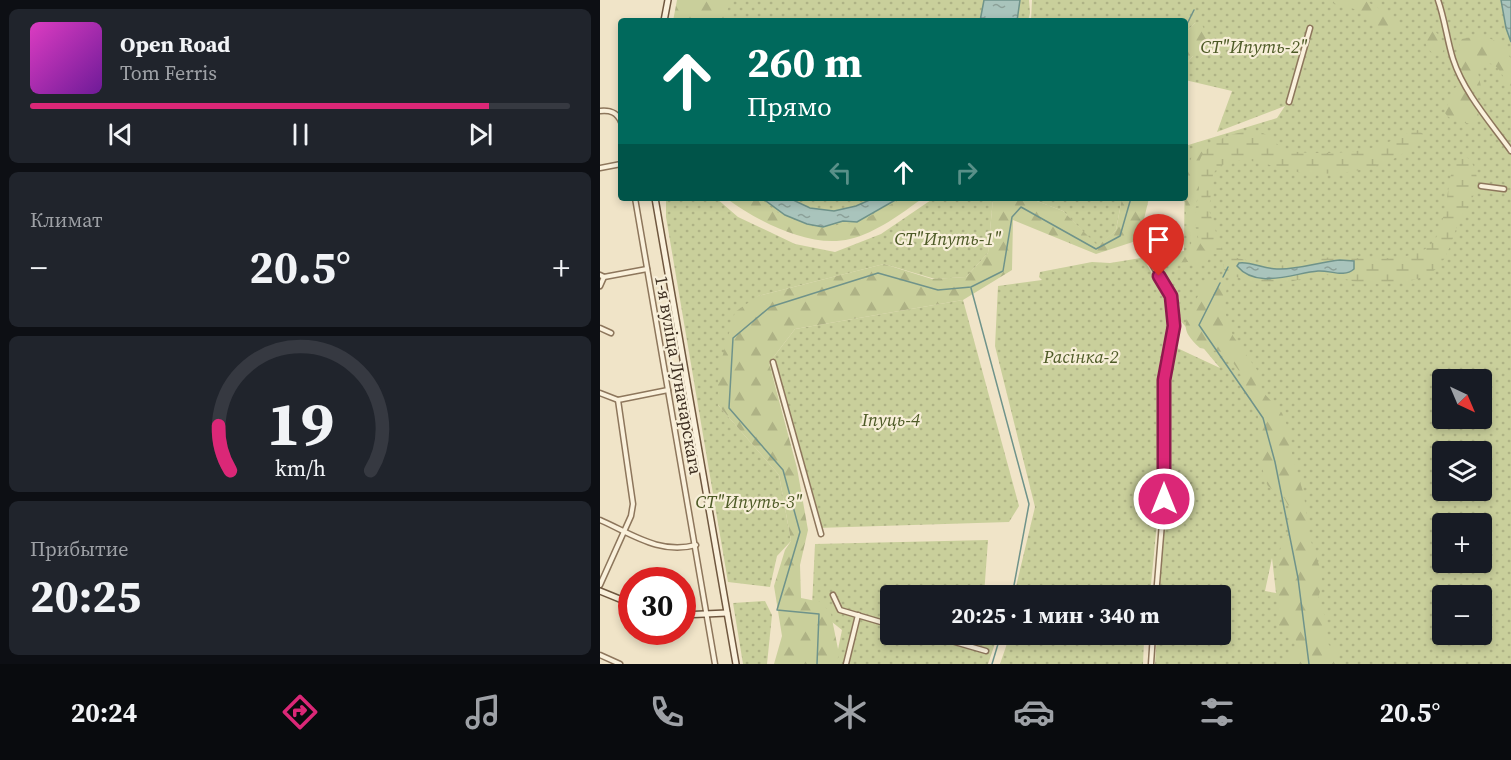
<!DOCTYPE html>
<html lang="ru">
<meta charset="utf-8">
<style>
body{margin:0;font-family:"Source Serif 4",serif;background:#20242c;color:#f1f3f6;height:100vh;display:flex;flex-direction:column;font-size:22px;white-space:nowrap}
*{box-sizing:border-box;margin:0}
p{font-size:20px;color:#9ea1a6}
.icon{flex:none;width:33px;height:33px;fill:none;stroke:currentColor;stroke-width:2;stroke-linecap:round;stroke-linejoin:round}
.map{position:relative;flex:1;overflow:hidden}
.side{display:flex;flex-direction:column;gap:9px;padding:9px;background:#0d0f14;width:600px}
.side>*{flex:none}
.guide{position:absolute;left:18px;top:18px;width:570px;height:183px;border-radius:6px;box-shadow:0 3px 9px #0003;background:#00695c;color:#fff;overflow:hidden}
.needle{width:39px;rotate:136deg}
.buttons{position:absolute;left:832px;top:369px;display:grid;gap:12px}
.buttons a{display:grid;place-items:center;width:60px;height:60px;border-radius:6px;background:#171b24;box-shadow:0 3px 9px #0003;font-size:30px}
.speed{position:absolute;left:18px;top:567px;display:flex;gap:12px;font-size:30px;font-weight:700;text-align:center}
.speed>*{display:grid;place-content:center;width:78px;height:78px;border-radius:50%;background:#171b24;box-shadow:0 3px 9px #0003;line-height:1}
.speed .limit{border:9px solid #d22;background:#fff;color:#111}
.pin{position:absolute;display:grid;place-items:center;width:51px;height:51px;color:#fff;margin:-62px -26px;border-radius:50% 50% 50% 0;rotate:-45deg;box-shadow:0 0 6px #0007}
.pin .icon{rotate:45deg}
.me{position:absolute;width:66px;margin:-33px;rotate:0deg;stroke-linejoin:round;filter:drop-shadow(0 0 4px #0008)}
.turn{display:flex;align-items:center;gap:21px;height:126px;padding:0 30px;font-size:27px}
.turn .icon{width:78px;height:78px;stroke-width:2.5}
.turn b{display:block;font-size:42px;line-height:51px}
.lanes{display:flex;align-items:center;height:57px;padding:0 30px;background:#0003;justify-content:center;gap:30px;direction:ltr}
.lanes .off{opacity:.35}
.big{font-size:45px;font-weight:700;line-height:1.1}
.side .tile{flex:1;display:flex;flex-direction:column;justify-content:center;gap:9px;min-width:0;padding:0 21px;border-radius:9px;background:#20242c}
.side .dial{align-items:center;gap:0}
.dial svg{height:156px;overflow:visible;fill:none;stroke:#363941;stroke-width:7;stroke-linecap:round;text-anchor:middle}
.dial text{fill:#f1f3f6;stroke:none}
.song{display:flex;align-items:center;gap:18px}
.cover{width:72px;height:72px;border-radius:9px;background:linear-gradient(135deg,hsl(310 70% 55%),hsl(280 70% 35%))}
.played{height:6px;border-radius:3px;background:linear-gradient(90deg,#db2777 85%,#363941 85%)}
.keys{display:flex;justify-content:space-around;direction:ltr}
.heat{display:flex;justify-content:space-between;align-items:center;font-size:33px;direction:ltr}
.trip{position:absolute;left:280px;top:585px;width:351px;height:60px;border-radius:6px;background:#171b24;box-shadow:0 3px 9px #0003;font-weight:700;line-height:60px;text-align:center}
.tab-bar{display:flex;height:96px;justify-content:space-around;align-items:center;background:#090b0e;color:#9ea1a6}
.tab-bar .icon{width:42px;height:42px}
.tab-bar .active{color:#db2777}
.tab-bar b{font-size:27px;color:#f1f3f6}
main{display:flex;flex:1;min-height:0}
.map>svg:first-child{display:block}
</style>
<main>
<section class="side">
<div class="tile">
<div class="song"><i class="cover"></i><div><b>Open Road</b><p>Tom Ferris</p></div></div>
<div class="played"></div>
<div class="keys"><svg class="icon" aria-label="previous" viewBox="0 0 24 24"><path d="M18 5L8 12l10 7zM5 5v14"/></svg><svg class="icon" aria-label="pause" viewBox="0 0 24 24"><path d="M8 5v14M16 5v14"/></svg><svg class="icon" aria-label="next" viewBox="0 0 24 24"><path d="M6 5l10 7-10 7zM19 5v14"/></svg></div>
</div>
<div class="tile"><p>Климат</p>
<div class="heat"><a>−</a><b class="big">20.5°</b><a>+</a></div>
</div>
<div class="tile dial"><svg viewBox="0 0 100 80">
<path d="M14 69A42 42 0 1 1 86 69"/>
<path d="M14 69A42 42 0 0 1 8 46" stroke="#db2777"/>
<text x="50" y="56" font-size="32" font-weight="700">19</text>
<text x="50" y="72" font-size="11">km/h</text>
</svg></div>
<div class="tile"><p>Прибытие</p><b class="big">20:25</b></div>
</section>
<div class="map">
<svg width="911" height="664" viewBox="0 0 911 664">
<defs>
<pattern id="green-dots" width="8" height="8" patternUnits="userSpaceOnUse" patternTransform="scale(1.5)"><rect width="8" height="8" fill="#c9cf9b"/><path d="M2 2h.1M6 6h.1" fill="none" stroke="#aeb285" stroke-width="1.8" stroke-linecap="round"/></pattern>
<pattern id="forest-firs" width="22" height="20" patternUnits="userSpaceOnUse" patternTransform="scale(1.5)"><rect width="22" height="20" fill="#c9cf9b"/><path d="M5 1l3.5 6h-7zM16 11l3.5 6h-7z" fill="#aeb285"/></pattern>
<pattern id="wetland-marsh" width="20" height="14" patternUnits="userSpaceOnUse" patternTransform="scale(1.5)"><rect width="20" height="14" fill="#c9cf9b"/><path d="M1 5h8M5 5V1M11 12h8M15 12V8" fill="none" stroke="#aeb285"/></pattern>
<pattern id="water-ripples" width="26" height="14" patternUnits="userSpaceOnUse" patternTransform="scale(1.5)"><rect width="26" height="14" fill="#a9c4bc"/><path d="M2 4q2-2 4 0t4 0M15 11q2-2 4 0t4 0" fill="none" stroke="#8ba098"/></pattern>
</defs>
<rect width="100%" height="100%" fill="#f0e4c8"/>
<g fill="url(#green-dots)" fill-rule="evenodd">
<path d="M100 0H429L430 13 428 21H97Z"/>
<path d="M432 0H901L906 28 911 42V664H555L557 635 621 634V596L559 595 564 534 568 385 575 347 620 368 580 320 579 298 548 255 584 251 585 146 677 118 685 106 617 132 632 91 585 80V65L593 56 595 23 585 33V21H431ZM843 380H882V418H843ZM843 452H882V490H843ZM843 524H882V562H843ZM672 558 676 593 665 591ZM843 596H882V634H843Z"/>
<path d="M66 198H116L138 217 195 244 235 252 281 234 334 198H393L388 253 366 277 335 279 284 264 158 296 118 405 179 475 191 541 177 556 170 587 128 582 66 217Z"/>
<path d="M134 198H310L263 229 207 235Z"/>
<path d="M429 198H522L516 230 498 247 463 211Z"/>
<path d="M541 258 545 259 546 263 567 300 568 327 559 379 558 512 550 595H414L435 507 395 346 398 286 442 280 439 277 440 272 492 262 510 263Z"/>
<path d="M363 300 419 506 409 522 217 528 169 363 195 329Z"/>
<path d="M388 540 384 595 291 596V634L398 635 388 664H235L242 630 212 606 215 544Z"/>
<path d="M165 601 172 615 167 664H143L133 603Z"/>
<path d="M492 635 544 641 543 664H400L410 635Z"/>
</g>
<g fill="url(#forest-firs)">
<path d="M77 0H131L127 11V21H73Z"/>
<path d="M723 0H764L794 17 798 20 800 26 795 31C777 33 771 16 757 10 746 6 734 4 723 0Z"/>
<path d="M601 22 608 39 585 65V33L595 23Z"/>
<path d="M830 30C840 31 841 41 844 49L841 56C830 54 824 46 825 35Z"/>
<path d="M878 36C894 37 903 45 911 59V91C904 78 893 49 878 72L881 87 880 93C864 91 853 54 862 39Z"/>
<path d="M858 86C867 92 880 109 879 120 870 127 851 122 845 113L853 89Z"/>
<path d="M607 141 609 145 599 162V188L594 218 598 240 609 256 608 261 603 265 588 262 572 263 568 259 569 254 585 252 591 245C592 237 588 230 587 222 584 200 582 150 607 141Z"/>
<path d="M126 198H159L181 215 212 227 223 228 242 224H251L259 222 303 198H323C302 213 276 233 250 239 210 249 157 221 126 198Z"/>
<path d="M393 198H429L463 211 498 246 516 230 522 198H549L539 240 496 254 413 220 412 270 363 300 195 329 169 363 197 468 208 530 200 565 201 598 221 602 231 614 239 654 236 664H174L182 636 174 586 185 550 191 541 179 475 118 405V372L135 312 158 296 284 264 332 279 366 277 388 253Z"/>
<path d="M610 280H619L627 287 624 305 625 312 633 336 657 370 662 391 682 413 690 433 692 455 704 495 709 535 722 574 721 588 717 602 727 619 726 641 730 646H735L739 650 737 664H684L698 647 695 638 683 633 678 623 677 559 681 547 690 530 691 520 689 507 684 498 668 486 664 478 659 442 658 415 639 371 629 357 622 352 600 348C578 328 585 322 596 300 600 293 601 285 610 280Z"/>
</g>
<g fill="url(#wetland-marsh)">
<path d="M818 130 823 134 822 139C791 169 746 176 705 173 678 171 633 145 613 174L609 210 622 251 616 254C601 252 597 236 595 223 594 210 598 199 600 187 602 178 598 169 600 160 606 141 641 128 658 132 667 133 670 139 677 144 689 154 710 153 726 153 745 153 766 151 784 144 795 140 806 132 818 130Z"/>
<path d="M865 156C871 160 873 164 875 170 883 194 865 204 858 224 850 243 848 263 829 274 808 285 779 285 757 282 746 280 737 275 726 275 714 275 701 279 690 282 669 285 641 283 624 270L623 262 632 257C644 258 655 265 668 266 687 267 704 261 723 258 753 255 813 268 834 241 845 227 848 184 853 165L859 157Z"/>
</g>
<g fill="url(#water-ripples)" stroke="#6f938a" stroke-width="1.5">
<path d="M384 0H420L417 21H380Z"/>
<path d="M901 0H911V42L906 28Z"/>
<path d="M162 198H189L210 208 234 211 256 206 274 198H299L257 222 243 221 223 227 207 224 185 215Z"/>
<path d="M740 260 754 261V269C744 278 730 270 718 271 694 273 657 290 637 266L639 263C650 261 664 269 677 269 698 270 719 262 740 260Z"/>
</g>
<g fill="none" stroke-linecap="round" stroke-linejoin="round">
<g stroke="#6f938a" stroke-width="1.5">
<path d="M585 28 594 10"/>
<path d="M623 277 628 267"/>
<path d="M620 283 599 325 663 418 675 462 698 578 709 664"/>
<path d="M371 288 429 504 412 596"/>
<path d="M217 664 219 614 177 610 200 532 183 470 129 408 133 338 170 307 278 273 338 290 371 287 403 271 412 217 421 207 496 249 520 236 531 198"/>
<path d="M392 664 401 634"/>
</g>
<defs>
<g id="street">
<path d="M838 0C845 20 847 40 853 59 864 93 891 123 911 151"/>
<path d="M689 102 710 28"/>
<path d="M0 111C10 110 17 112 21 122"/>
<path d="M0 168 21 164"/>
<path d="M881 186 904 189"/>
<path d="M35 198 115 664"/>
<path d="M553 266 571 296 574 326 564 380V499L556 596"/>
<path d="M0 275 4 277 47 269"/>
<path d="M0 286 4 277"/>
<path d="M0 328 11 333"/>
<path d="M173 362 221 534"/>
<path d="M0 393 18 400 68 390"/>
<path d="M0 520C32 534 60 555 96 545"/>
<path d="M0 585 31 516 33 504 18 400"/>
<path d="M233 595 240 610 291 625"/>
<path d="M327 634 386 651"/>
<path d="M0 655 20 664"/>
<path d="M246 664 258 615"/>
<path d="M551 664 553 634"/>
</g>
<g id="secondary">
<path d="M64 21 68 0"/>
<path d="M55 198 136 664"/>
<path d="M0 591 32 604"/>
<path d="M82 615 127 613"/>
</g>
</defs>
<use href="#street" stroke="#8d765c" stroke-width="7"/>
<use href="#secondary" stroke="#6f573f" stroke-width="8"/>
<use href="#street" stroke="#faf1dc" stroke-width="4"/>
<use href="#secondary" stroke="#faf1dc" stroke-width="5"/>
</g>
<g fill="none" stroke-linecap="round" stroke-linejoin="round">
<defs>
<path id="route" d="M559 276 571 296 574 326 564 380V499"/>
</defs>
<use href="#route" stroke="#8e194d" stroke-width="15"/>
<use href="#route" stroke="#db2777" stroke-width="10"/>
</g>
<g text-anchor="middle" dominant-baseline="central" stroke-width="4.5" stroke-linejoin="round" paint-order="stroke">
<g font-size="18" font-style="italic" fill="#4d5a26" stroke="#f7eed8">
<text x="654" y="46">СТ"Ипуть-2"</text>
<text x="348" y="238">СТ"Ипуть-1"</text>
<text x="481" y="356">Расінка-2</text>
<text x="291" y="419">Іпуць-4</text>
<text x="149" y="501">СТ"Ипуть-3"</text>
</g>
<g font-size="18" fill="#3d2e20" stroke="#f7eed8">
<text transform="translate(79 375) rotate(80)">1-я вуліца Луначарскага</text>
</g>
</g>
</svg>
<div class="buttons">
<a><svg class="needle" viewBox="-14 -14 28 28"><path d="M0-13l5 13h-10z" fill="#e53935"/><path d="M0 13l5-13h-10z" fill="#9ea1a6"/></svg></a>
<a><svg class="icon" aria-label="layers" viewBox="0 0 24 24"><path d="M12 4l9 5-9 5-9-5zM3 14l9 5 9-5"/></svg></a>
<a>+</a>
<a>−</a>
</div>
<div class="speed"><div class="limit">30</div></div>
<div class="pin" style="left:559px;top:276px;background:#d93025"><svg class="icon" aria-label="arrive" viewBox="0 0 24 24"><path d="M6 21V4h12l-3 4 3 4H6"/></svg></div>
<svg class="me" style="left:564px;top:499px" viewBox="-20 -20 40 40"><circle r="17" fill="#db2777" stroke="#fff" stroke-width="3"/><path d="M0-11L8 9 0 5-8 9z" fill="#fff"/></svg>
<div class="trip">20:25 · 1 мин · 340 m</div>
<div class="guide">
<div class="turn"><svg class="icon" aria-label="ahead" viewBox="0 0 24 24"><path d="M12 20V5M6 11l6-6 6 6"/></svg><div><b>260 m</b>Прямо</div></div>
<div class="lanes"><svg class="icon off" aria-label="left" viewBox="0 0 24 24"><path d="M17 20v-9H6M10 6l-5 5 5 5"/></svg><svg class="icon" aria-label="ahead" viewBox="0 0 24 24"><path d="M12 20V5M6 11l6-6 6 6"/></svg><svg class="icon off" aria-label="right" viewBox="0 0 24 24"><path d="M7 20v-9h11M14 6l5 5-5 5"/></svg></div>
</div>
</div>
</main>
<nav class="tab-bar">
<b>20:24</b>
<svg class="icon active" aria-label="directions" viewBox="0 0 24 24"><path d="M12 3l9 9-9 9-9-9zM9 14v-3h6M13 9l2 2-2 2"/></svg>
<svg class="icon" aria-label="music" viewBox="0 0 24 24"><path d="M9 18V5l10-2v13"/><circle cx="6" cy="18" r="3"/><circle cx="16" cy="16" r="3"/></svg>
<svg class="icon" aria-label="phone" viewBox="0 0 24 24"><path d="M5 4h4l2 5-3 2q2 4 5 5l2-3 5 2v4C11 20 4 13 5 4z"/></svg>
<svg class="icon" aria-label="climate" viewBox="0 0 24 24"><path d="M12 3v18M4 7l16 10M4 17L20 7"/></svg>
<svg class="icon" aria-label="car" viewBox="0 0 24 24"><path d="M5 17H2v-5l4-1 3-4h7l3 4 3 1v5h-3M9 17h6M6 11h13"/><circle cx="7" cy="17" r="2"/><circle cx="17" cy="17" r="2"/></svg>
<svg class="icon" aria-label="filters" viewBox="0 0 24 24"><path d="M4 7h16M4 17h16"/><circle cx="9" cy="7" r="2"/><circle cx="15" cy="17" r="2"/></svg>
<b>20.5°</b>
</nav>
